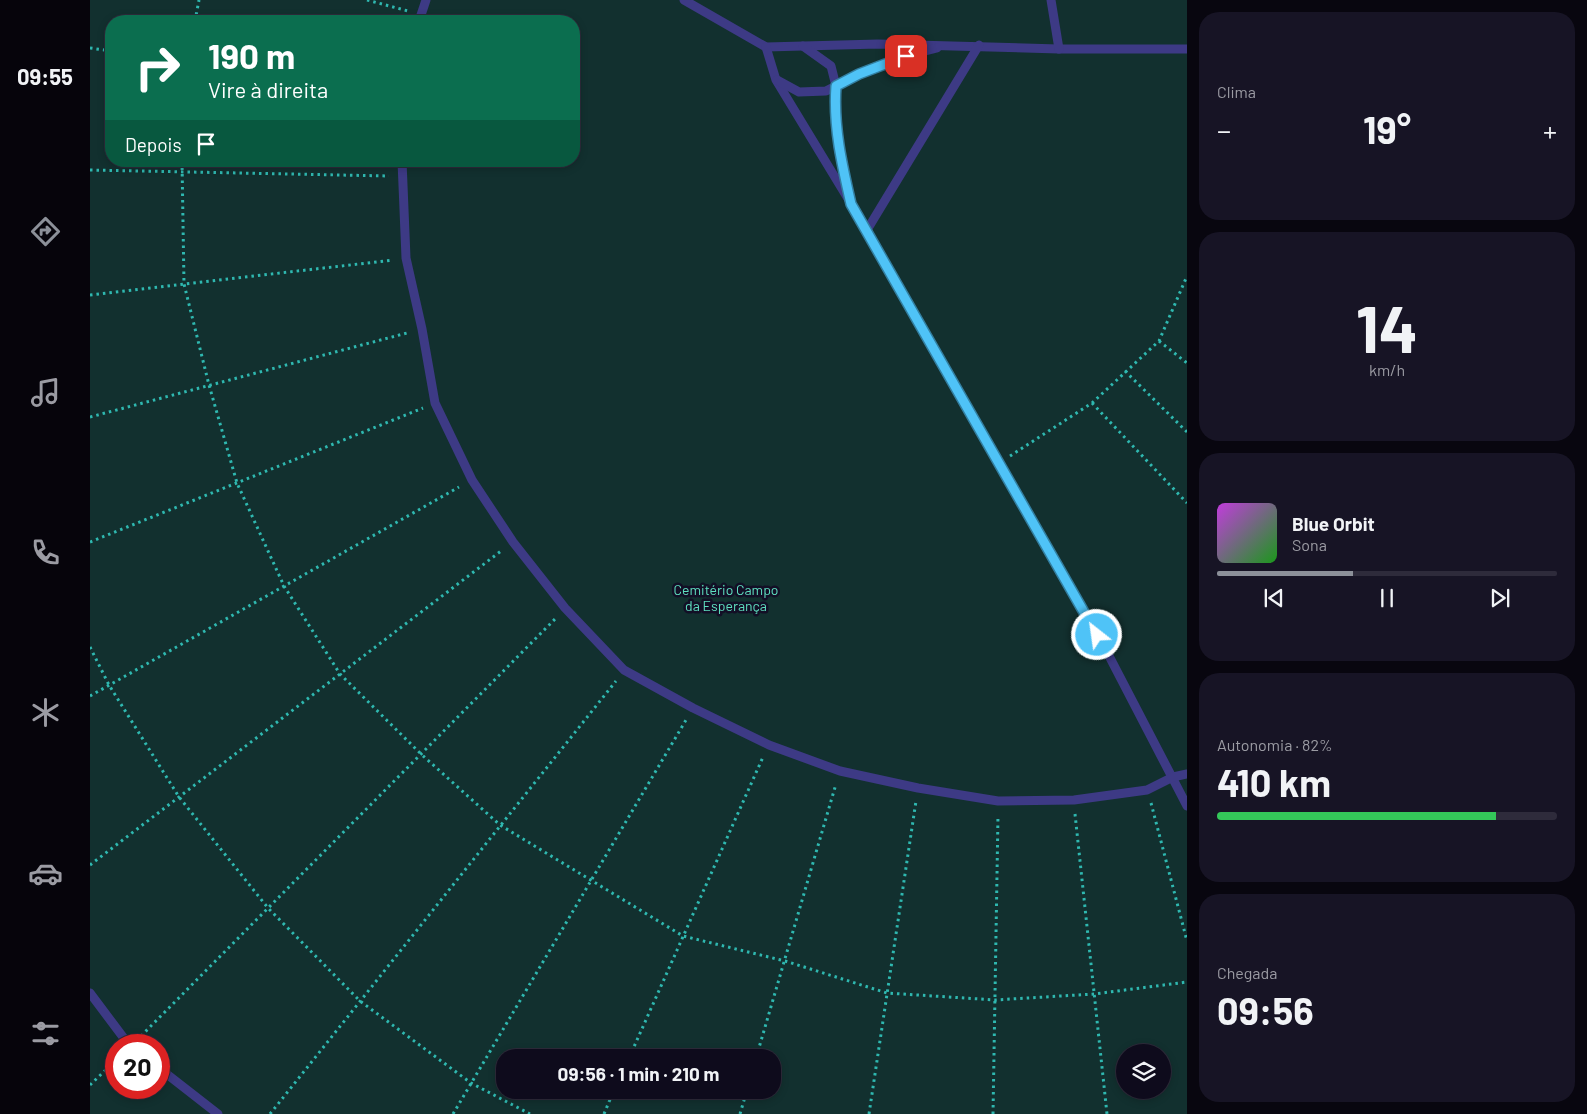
<!DOCTYPE html>
<html lang="pt">
<meta charset="utf-8">
<style>
body{margin:0;font-family:Barlow,sans-serif;background:#171425;color:#f1f3f6;height:100vh;display:flex;flex-direction:column;font-size:19px;white-space:nowrap}
*{box-sizing:border-box;margin:0}
p{font-size:16px;color:#9b9ba3}
.icon{flex:none;width:28px;height:28px;fill:none;stroke:currentColor;stroke-width:2;stroke-linecap:round;stroke-linejoin:round}
.map{position:relative;flex:1;overflow:hidden}
.panel{display:flex;flex-direction:column;gap:12px;padding:12px;background:#08060f;width:400px}
.panel>*{flex:none}
.hud{position:absolute;left:15px;top:15px;width:475px;height:152px;border-radius:20px;box-shadow:0 2px 8px #0003,0 0 0 1px #2e2b3b;background:#0b6e4f;color:#fff;overflow:hidden}
.controls{position:absolute;left:1026px;top:1044px;display:grid;gap:10px}
.controls a{display:grid;place-items:center;width:55px;height:55px;border-radius:50%;background:#0e0b1c;box-shadow:0 2px 8px #0003,0 0 0 1px #2e2b3b;font-size:25px}
.speed{position:absolute;left:15px;top:1034px;display:flex;gap:10px;font-size:25px;font-weight:700;text-align:center}
.speed>*{display:grid;place-content:center;width:65px;height:65px;border-radius:50%;background:#0e0b1c;box-shadow:0 2px 8px #0003,0 0 0 1px #2e2b3b;line-height:1}
.speed .limit{border:8px solid #d22;background:#fff;color:#111}
.pin{position:absolute;display:grid;place-items:center;width:42px;height:42px;color:#fff;margin:-21px;border-radius:10px;box-shadow:0 2px 8px #0006}
.me{position:absolute;width:55px;margin:-28px;rotate:330deg;stroke-linejoin:round;filter:drop-shadow(0 0 4px #0008)}
.turn{display:flex;align-items:center;gap:18px;height:105px;padding:0 20px;font-size:22px}
.turn .icon{width:65px;height:65px;stroke-width:2.5}
.turn b{display:block;font-size:35px;line-height:42px}
.then{display:flex;align-items:center;height:48px;padding:0 20px;background:#0003;gap:10px;font-size:19px}
.big{font-size:38px;font-weight:700;line-height:1.1}
.panel .card{flex:1;display:flex;flex-direction:column;justify-content:center;gap:8px;min-width:0;padding:0 18px;border-radius:20px;background:#171425}
.panel .dial{align-items:center;gap:0}
.dial b{font-size:65px;line-height:1}
.song{display:flex;align-items:center;gap:15px}
.cover{width:60px;height:60px;border-radius:8px;background:linear-gradient(135deg,hsl(290 70% 55%),hsl(120 70% 35%))}
.played{height:5px;border-radius:2px;background:linear-gradient(90deg,#8c9099 40%,#2e2b3b 40%)}
.keys{display:flex;justify-content:space-around;direction:ltr}
.heat{display:flex;justify-content:space-between;align-items:center;font-size:28px;direction:ltr}
.charge{height:8px;border-radius:4px;background:linear-gradient(90deg,#34c759 82%,#2e2b3b 0)}
.trip{position:absolute;left:406px;top:1049px;width:285px;height:50px;border-radius:20px;background:#0e0b1c;box-shadow:0 2px 8px #0003,0 0 0 1px #2e2b3b;font-weight:700;line-height:50px;text-align:center}
main{display:flex;flex:1;min-height:0}
.tab-bar{display:flex;flex-direction:column;width:90px;justify-content:space-around;align-items:center;background:#06040b;color:#9b9ba3}
.tab-bar .icon{width:35px;height:35px}
.tab-bar .active{color:#8c9099}
.tab-bar b{font-size:22px;color:#f1f3f6}
.map>svg:first-child{display:block}
</style>
<main>
<nav class="tab-bar">
<b>09:55</b>
<svg class="icon active" aria-label="directions" viewBox="0 0 24 24"><path d="M12 3l9 9-9 9-9-9zM9 14v-3h6M13 9l2 2-2 2"/></svg>
<svg class="icon" aria-label="music" viewBox="0 0 24 24"><path d="M9 18V5l10-2v13"/><circle cx="6" cy="18" r="3"/><circle cx="16" cy="16" r="3"/></svg>
<svg class="icon" aria-label="phone" viewBox="0 0 24 24"><path d="M5 4h4l2 5-3 2q2 4 5 5l2-3 5 2v4C11 20 4 13 5 4z"/></svg>
<svg class="icon" aria-label="climate" viewBox="0 0 24 24"><path d="M12 3v18M4 7l16 10M4 17L20 7"/></svg>
<svg class="icon" aria-label="car" viewBox="0 0 24 24"><path d="M5 17H2v-5l4-1 3-4h7l3 4 3 1v5h-3M9 17h6M6 11h13"/><circle cx="7" cy="17" r="2"/><circle cx="17" cy="17" r="2"/></svg>
<svg class="icon" aria-label="filters" viewBox="0 0 24 24"><path d="M4 7h16M4 17h16"/><circle cx="9" cy="7" r="2"/><circle cx="15" cy="17" r="2"/></svg>
</nav>
<div class="map">
<svg width="1097" height="1114" viewBox="0 0 1097 1114">
<rect width="100%" height="100%" fill="#130f26"/>
<path fill="#12302f" fill-rule="evenodd" d="M0 0H1097V1114H0ZM21 21H484V161H21ZM26 1045H69V1088H26ZM1035 1052H1072V1090H1035ZM415 1058H682V1090H415Z"/>
<g fill="none" stroke-linecap="round" stroke-linejoin="round">
<g stroke="#2fb8b0" stroke-width="3" stroke-dasharray="2.5 4" stroke-linecap="butt">
<path d="M277 0 318 11"/>
<path d="M105 21 109 0"/>
<path d="M0 48 21 51"/>
<path d="M92 161 94 284 119 385 147 483 194 586 250 674 331 754 410 825 593 936 695 961 797 993 905 1000 1004 994 1097 982"/>
<path d="M0 170 299 176"/>
<path d="M0 295 303 260"/>
<path d="M1069 341 1097 363"/>
<path d="M1035 371 1097 432"/>
<path d="M1002 403 1097 503"/>
<path d="M0 417 317 333"/>
<path d="M920 456 1002 403 1069 341 1097 276"/>
<path d="M0 542 333 408"/>
<path d="M0 647 19 685 89 797 178 908 270 1001 381 1083 440 1114"/>
<path d="M0 696 369 487"/>
<path d="M1061 803 1097 941"/>
<path d="M985 814 1017 1114"/>
<path d="M0 865 411 551"/>
<path d="M51 1036 466 618"/>
<path d="M539 1058 673 757"/>
<path d="M666 1058 746 784"/>
<path d="M0 1085 26 1060"/>
<path d="M180 1114 526 681"/>
<path d="M363 1114 596 720"/>
<path d="M514 1114 524 1090"/>
<path d="M650 1114 657 1090"/>
<path d="M779 1114 826 801"/>
<path d="M903 1114 908 815"/>
</g>
<g stroke="#3d3a85" stroke-width="9">
<path d="M594 0 676 47 788 44 969 49H1097"/>
<path d="M961 0 969 49"/>
<path d="M329 21 336 0"/>
<path d="M713 46 741 66 746 86 745 102 748 147 759 196"/>
<path d="M676 47 686 80 777 230 849 360 1017 652 1097 806"/>
<path d="M687 80 709 92 736 91 769 74 816 56 847 48"/>
<path d="M312 161 316 258 332 329 345 403 382 480 423 542 475 608 534 670 603 708 679 745 750 771 828 788 908 801 984 800 1057 790 1083 777 1097 774"/>
<path d="M777 230 889 45"/>
<path d="M0 993 39 1045"/>
<path d="M69 1068 128 1114"/>
</g>
</g>
<g fill="none" stroke-linecap="round" stroke-linejoin="round">
<defs>
<path id="route" d="M816 56 769 74 746 86C743 126 752 165 761 204L1007 635"/>
</defs>
<use href="#route" stroke="#337fa1" stroke-width="12"/>
<use href="#route" stroke="#4fc3f7" stroke-width="9"/>
</g>
<g text-anchor="middle" dominant-baseline="central" stroke-width="5" stroke-linejoin="round" paint-order="stroke">
<g font-size="14" fill="#5fe0c0" stroke="#130f26">
<text x="636" y="589">Cemitério Campo<tspan x="636" dy="16">da Esperança</tspan></text>
</g>
</g>
</svg>
<div class="controls">
<a><svg class="icon" aria-label="layers" viewBox="0 0 24 24"><path d="M12 4l9 5-9 5-9-5zM3 14l9 5 9-5"/></svg></a>
</div>
<div class="speed"><div class="limit">20</div></div>
<div class="pin" style="left:816px;top:56px;background:#d93025"><svg class="icon" aria-label="arrive" viewBox="0 0 24 24"><path d="M6 21V4h12l-3 4 3 4H6"/></svg></div>
<svg class="me" style="left:1007px;top:635px" viewBox="-20 -20 40 40"><circle r="17" fill="#4fc3f7" stroke="#fff" stroke-width="3"/><path d="M0-11L8 9 0 5-8 9z" fill="#fff"/></svg>
<div class="trip">09:56 · 1 min · 210 m</div>
<div class="hud">
<div class="turn"><svg class="icon" aria-label="right" viewBox="0 0 24 24"><path d="M7 20v-9h11M14 6l5 5-5 5"/></svg><div><b>190 m</b>Vire à direita</div></div>
<div class="then">Depois<svg class="icon" aria-label="arrive" viewBox="0 0 24 24"><path d="M6 21V4h12l-3 4 3 4H6"/></svg></div>
</div>
</div>
<section class="panel">
<div class="card"><p>Clima</p>
<div class="heat"><a>−</a><b class="big">19°</b><a>+</a></div>
</div>
<div class="card dial"><b>14</b><p>km/h</p></div>
<div class="card">
<div class="song"><i class="cover"></i><div><b>Blue Orbit</b><p>Sona</p></div></div>
<div class="played"></div>
<div class="keys"><svg class="icon" aria-label="previous" viewBox="0 0 24 24"><path d="M18 5L8 12l10 7zM5 5v14"/></svg><svg class="icon" aria-label="pause" viewBox="0 0 24 24"><path d="M8 5v14M16 5v14"/></svg><svg class="icon" aria-label="next" viewBox="0 0 24 24"><path d="M6 5l10 7-10 7zM19 5v14"/></svg></div>
</div>
<div class="card"><p>Autonomia · 82%</p><b class="big">410 km</b><div class="charge"></div></div>
<div class="card"><p>Chegada</p><b class="big">09:56</b></div>
</section>
</main>
